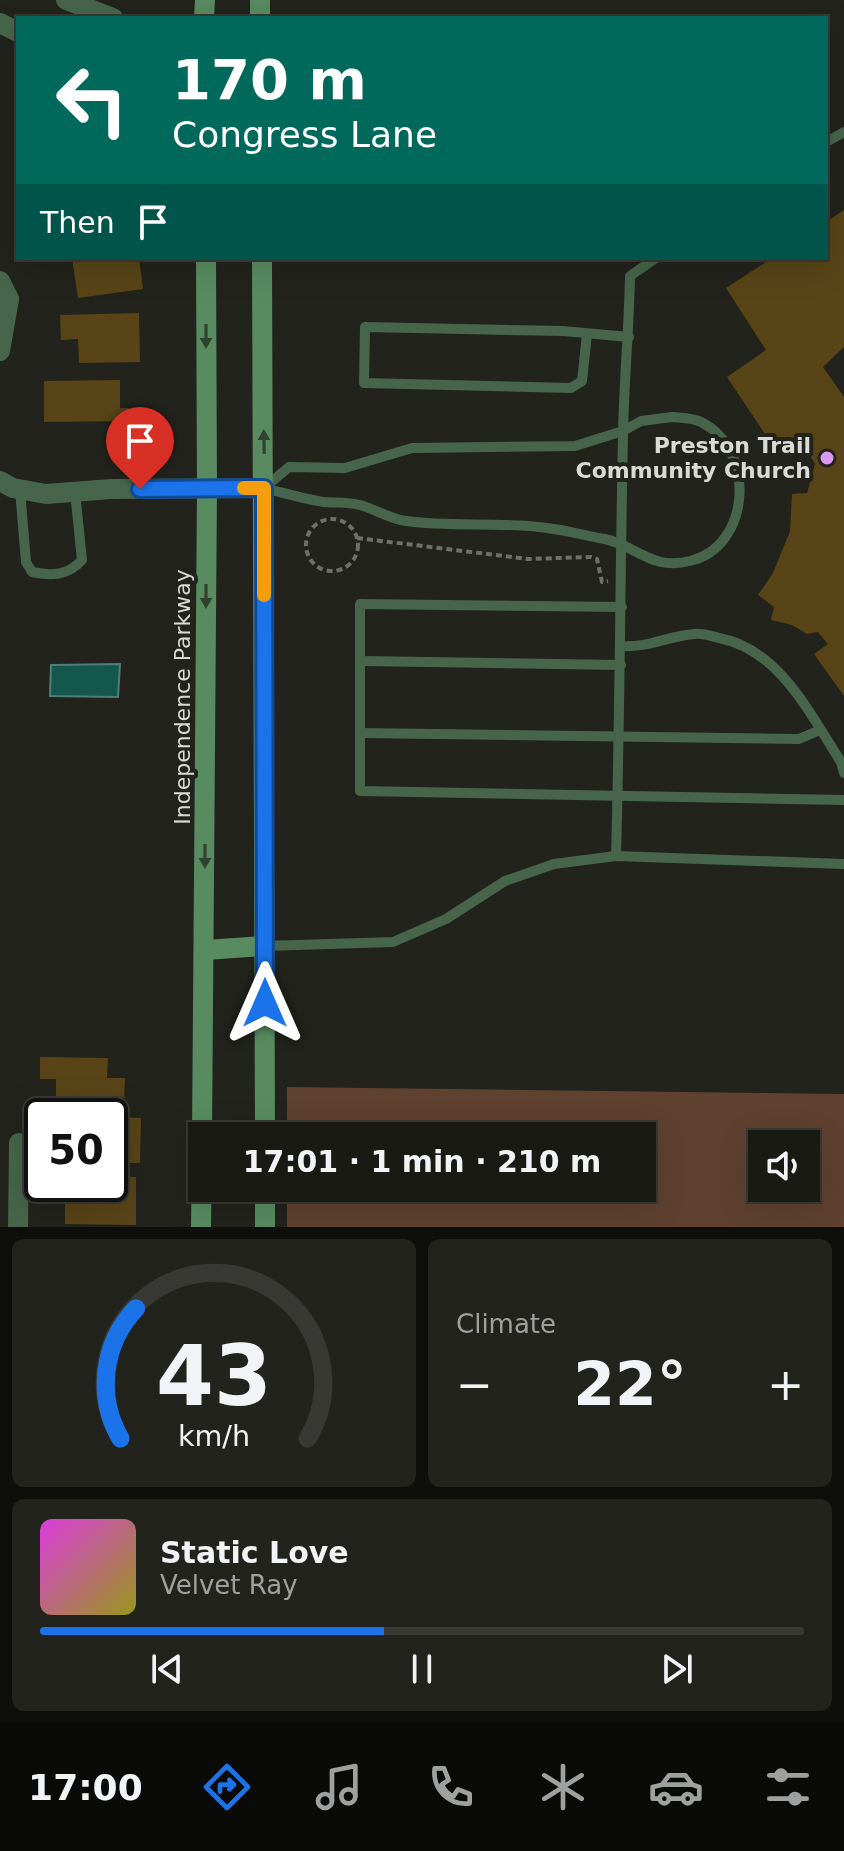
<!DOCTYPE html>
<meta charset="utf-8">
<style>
body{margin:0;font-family:"DejaVu Sans",sans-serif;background:#23231e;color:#f1f3f6;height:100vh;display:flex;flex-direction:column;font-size:30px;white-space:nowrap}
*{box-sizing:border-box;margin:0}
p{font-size:26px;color:#9fa1a0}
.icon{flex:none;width:44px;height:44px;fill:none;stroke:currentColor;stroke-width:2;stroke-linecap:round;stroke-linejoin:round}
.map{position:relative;height:1227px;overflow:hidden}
.side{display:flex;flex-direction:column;gap:12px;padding:12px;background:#0e0e0c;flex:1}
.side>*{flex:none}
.banner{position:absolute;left:16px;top:16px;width:812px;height:244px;border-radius:0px;box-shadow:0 8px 32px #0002,0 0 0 2px #383834;background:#00695c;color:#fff;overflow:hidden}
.fabs{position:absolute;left:748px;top:1130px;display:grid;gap:16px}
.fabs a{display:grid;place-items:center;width:72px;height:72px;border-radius:0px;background:#1a1a15;box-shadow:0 8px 32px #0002,0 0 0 2px #383834;font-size:40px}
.speed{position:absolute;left:24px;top:1098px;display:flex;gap:16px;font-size:40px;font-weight:700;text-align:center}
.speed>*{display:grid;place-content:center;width:104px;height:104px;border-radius:50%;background:#1a1a15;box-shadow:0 8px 32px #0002,0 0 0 2px #383834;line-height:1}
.speed .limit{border:4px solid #111;border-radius:12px;background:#fff;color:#111}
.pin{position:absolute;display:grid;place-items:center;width:68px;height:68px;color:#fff;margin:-82px -34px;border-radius:50% 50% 50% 0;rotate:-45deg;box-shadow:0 0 8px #0007}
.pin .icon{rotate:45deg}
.me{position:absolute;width:88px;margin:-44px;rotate:0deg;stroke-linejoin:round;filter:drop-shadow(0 0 6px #0008)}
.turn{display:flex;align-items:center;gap:28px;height:168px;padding:0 24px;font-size:36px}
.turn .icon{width:104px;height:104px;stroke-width:2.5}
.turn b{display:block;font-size:56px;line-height:68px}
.then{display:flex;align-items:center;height:76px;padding:0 24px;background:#0003;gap:16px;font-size:30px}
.big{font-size:60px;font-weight:800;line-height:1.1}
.side .widget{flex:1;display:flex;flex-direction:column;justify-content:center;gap:12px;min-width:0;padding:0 28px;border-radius:12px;background:#23231e}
.side .dial{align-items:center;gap:0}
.dial svg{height:208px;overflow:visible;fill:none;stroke:#383834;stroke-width:7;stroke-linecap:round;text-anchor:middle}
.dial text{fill:#f1f3f6;stroke:none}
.song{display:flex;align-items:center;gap:24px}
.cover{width:96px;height:96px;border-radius:12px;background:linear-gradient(135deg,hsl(300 70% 55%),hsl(60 70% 35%))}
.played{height:8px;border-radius:4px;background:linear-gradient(90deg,#1a73e8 45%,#383834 45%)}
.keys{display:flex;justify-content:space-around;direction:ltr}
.heat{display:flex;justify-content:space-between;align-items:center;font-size:44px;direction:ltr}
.side .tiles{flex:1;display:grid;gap:12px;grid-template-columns:1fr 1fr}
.widget:last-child{grid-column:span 2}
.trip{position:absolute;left:188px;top:1122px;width:468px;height:80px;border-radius:0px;background:#1a1a15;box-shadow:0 8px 32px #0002,0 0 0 2px #383834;font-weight:800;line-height:80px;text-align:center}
.dock{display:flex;height:128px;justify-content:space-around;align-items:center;background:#0a0a08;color:#9fa1a0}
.dock .icon{width:56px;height:56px}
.dock .current{color:#1a73e8}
.dock b{font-size:36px;color:#f1f3f6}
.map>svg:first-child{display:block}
</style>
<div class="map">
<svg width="844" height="1227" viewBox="0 0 844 1227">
<rect width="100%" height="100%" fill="#22231c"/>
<path fill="#5e412f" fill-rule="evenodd" d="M287 1087 844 1094V1227H287V1188H642V1136H287ZM762 1144H806V1188H762Z"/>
<path fill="#14574d" stroke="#4f7f76" stroke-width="2" d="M120 664 118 697 50 696 51 665Z"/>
<g fill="#584417">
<path d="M844 210V347L823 367 844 397V696L814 654 828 644 818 632 807 634 792 625 771 620 774 607 758 595 773 573 790 531 792 494 807 493 815 464 798 436 777 452 727 377 766 350 726 288 772 258H826V222Z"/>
<path d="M72 258H139L143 289 78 298Z"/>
<path d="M139 313 140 362 79 363 78 339 61 340 60 315Z"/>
<path d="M120 380V408H129V421L44 422V381Z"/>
<path d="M40 1057 108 1058 107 1078H125L124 1105 56 1104V1079H40Z"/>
<path d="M110 1117 141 1118 140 1163H110Z"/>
<path d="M110 1176 136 1177V1225L65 1224V1195H76V1184H110Z"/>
</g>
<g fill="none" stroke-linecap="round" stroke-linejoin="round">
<g stroke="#6f7069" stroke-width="4" stroke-dasharray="6 4" stroke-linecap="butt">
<circle cx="332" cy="545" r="26"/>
<path d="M357 538 528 559 591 557 597 559 602 582 608 581"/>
</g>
<g stroke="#46654a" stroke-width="10">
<path d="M826 142 844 132"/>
<path d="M587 334 582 381 571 388 364 383 365 327 563 331 629 337"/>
<path d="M672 417C681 418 693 418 701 422 756 449 752 546 690 561 652 571 637 546 605 539 583 535 561 529 539 527 495 522 450 527 406 521 390 519 375 509 360 505 348 502 336 503 324 502 304 499 284 493 264 488L289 467 345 468 412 448 575 446 623 431 641 421Z"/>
<path d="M20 490 26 562 32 572C51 576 68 576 82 560L75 492"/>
<path d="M622 607 360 604V791L844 800"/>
<path d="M621 646C648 648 668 636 694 634 702 633 711 636 719 638 779 649 810 714 841 762L844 773"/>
<path d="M361 661 621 665"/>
<path d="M360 733 799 739 820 730"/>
<path d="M616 856C620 716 620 575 623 434 624 381 629 329 630 276L656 258"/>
<path d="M264 946 393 942 446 919 505 881 554 864 616 856 844 864"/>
</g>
<g stroke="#46654a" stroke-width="20">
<path d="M66 0 113 18"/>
<path d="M0 23 18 32"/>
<path d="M0 281 9 299 0 351"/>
<path d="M0 481 13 488 46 494 111 489 264 488"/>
<path d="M18 1227 19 1143"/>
</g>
<g stroke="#588b60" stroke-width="20">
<path d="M260 0V18"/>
<path d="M204 18 205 0"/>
<path d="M262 258 265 1136"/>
<path d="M205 950 264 946"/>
<path d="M202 1136 207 489 206 258"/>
<path d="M265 1188V1227"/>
<path d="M201 1227 202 1146"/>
</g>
</g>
<defs><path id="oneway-solid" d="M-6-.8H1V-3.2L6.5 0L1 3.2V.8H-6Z" transform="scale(2)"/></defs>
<g fill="#324230">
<use href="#oneway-solid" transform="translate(206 336) rotate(90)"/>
<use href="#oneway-solid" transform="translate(264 442) rotate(-91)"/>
<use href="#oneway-solid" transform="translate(206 596) rotate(90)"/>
<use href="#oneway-solid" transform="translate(205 856) rotate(90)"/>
</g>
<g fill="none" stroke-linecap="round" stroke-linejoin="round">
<defs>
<path id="route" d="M140 489 264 488 265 1003"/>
</defs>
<use href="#route" stroke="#114b97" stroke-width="20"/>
<use href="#route" stroke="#1a73e8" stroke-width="14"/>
<path stroke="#f59e0b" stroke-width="14" d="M244 488H264V595"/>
</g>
<circle fill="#db99f5" stroke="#22231c" stroke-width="3" cx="827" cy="458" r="8"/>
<g text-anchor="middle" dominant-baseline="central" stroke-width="8" stroke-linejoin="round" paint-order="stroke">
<g font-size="22" font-weight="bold" fill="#dadbd6" stroke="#22231c" text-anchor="end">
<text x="811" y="445">Preston Trail<tspan x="811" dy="25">Community Church</tspan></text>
</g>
<g font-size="22" fill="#dadbd6" stroke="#22231c">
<text transform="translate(182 697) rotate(-90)">Independence Parkway</text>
</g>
</g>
</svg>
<div class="fabs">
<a><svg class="icon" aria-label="sound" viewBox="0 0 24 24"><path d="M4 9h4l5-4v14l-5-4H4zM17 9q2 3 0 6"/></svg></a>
</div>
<div class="speed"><div class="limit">50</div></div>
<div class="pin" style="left:140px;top:489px;background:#d93025"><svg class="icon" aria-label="arrive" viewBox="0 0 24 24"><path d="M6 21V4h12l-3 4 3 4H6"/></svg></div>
<svg class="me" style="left:265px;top:1003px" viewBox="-20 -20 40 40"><path d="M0-17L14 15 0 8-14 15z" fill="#1a73e8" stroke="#fff" stroke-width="4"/></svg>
<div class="trip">17:01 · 1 min · 210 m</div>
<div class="banner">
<div class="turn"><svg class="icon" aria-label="left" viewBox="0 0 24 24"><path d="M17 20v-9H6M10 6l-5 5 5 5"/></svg><div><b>170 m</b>Congress Lane</div></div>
<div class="then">Then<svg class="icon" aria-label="arrive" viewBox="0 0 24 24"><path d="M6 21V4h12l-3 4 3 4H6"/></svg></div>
</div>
</div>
<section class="side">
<div class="tiles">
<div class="widget dial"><svg viewBox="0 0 100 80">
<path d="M14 69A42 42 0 1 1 86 69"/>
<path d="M14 69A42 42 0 0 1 20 19" stroke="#1a73e8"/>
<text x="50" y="56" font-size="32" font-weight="700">43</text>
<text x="50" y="72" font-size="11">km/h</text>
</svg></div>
<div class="widget"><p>Climate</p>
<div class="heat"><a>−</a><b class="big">22°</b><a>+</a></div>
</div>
<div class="widget">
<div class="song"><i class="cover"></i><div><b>Static Love</b><p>Velvet Ray</p></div></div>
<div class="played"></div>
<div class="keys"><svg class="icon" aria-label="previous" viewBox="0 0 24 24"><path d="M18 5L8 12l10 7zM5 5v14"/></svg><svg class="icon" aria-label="pause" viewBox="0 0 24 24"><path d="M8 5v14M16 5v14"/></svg><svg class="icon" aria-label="next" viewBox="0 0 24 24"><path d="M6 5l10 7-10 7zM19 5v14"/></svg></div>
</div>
</div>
</section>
<nav class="dock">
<b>17:00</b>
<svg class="icon current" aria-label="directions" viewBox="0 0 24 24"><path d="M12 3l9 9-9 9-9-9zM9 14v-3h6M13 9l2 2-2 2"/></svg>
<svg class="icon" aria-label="music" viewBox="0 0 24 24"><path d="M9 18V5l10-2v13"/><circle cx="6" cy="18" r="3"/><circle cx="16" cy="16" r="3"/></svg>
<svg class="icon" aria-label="phone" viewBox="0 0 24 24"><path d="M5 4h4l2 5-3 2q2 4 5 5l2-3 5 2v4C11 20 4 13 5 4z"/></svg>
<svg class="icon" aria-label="climate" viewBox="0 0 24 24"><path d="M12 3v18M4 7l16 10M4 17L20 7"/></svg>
<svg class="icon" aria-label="car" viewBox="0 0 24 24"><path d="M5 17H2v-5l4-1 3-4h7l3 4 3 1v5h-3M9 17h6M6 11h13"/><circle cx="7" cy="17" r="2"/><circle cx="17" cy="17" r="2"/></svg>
<svg class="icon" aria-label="filters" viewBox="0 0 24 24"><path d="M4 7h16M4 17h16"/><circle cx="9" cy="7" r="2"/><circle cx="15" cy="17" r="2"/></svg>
</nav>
